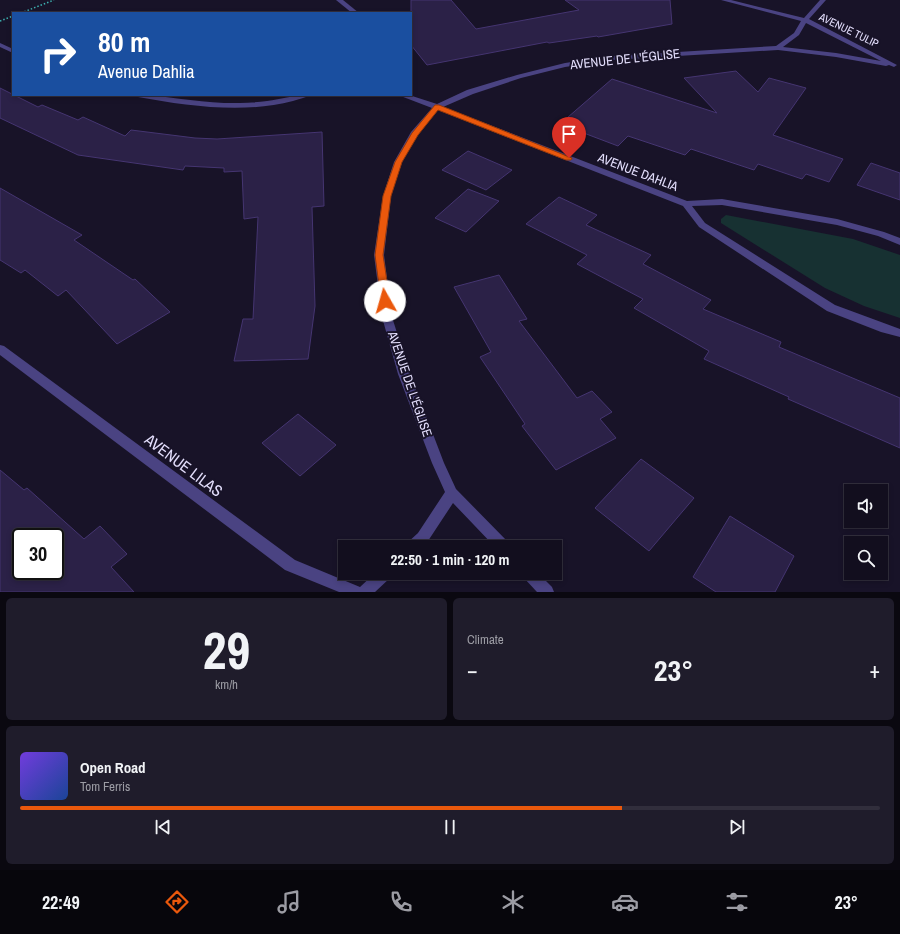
<!DOCTYPE html>
<meta charset="utf-8">
<style>
body{margin:0;font-family:"Archivo Narrow",sans-serif;background:#1f1c2b;color:#f1f3f6;height:100vh;display:flex;flex-direction:column;font-size:15px;white-space:nowrap}
*{box-sizing:border-box;margin:0}
p{font-size:13px;color:#9c9ca4}
.icon{flex:none;width:22px;height:22px;fill:none;stroke:currentColor;stroke-width:2;stroke-linecap:round;stroke-linejoin:round}
.map{position:relative;height:592px;overflow:hidden}
.details{display:flex;flex-direction:column;gap:6px;padding:6px;background:#0a0810;flex:1}
.details>*{flex:none}
.top-card{position:absolute;left:12px;top:12px;width:400px;height:84px;border-radius:0px;box-shadow:0 2px 6px #0003,0 0 0 1px #312e3c;background:#1a4fa0;color:#fff;overflow:hidden}
.controls{position:absolute;left:844px;top:484px;display:grid;gap:8px}
.controls a{display:grid;place-items:center;width:44px;height:44px;border-radius:0px;background:#120e1e;box-shadow:0 2px 6px #0003,0 0 0 1px #312e3c;font-size:20px}
.speed{position:absolute;left:12px;top:528px;display:flex;gap:8px;font-size:20px;font-weight:700;text-align:center}
.speed>*{display:grid;place-content:center;width:52px;height:52px;border-radius:50%;background:#120e1e;box-shadow:0 2px 6px #0003,0 0 0 1px #312e3c;line-height:1}
.speed .limit{border:2px solid #111;border-radius:6px;background:#fff;color:#111}
.pin{position:absolute;display:grid;place-items:center;width:34px;height:34px;color:#fff;margin:-41px -17px;border-radius:50% 50% 50% 0;rotate:-45deg;box-shadow:0 0 4px #0007}
.pin .icon{rotate:45deg}
.me{position:absolute;width:44px;margin:-22px;rotate:353deg;stroke-linejoin:round;filter:drop-shadow(0 0 3px #0008)}
.turn{display:flex;align-items:center;gap:14px;height:84px;padding:0 20px;font-size:18px}
.turn .icon{width:52px;height:52px;stroke-width:2.5}
.turn b{display:block;font-size:28px;line-height:34px}
.big{font-size:30px;font-weight:700;line-height:1.1}
.details .tile{flex:1;display:flex;flex-direction:column;justify-content:center;gap:6px;min-width:0;padding:0 14px;border-radius:6px;background:#1f1c2b}
.details .dial{align-items:center;gap:0}
.dial b{font-size:52px;line-height:1}
.song{display:flex;align-items:center;gap:12px}
.cover{width:48px;height:48px;border-radius:6px;background:linear-gradient(135deg,hsl(260 70% 55%),hsl(220 70% 35%))}
.played{height:4px;border-radius:2px;background:linear-gradient(90deg,#ea580c 70%,#312e3c 70%)}
.keys{display:flex;justify-content:space-around;direction:ltr}
.heat{display:flex;justify-content:space-between;align-items:center;font-size:22px;direction:ltr}
.details .tiles{flex:1;display:grid;gap:6px;grid-template-columns:1fr 1fr}
.tile:last-child{grid-column:span 2}
.trip{position:absolute;left:338px;top:540px;width:224px;height:40px;border-radius:0px;background:#120e1e;box-shadow:0 2px 6px #0003,0 0 0 1px #312e3c;font-weight:700;line-height:40px;text-align:center}
.menu{display:flex;height:64px;justify-content:space-around;align-items:center;background:#07060c;color:#9c9ca4}
.menu .icon{width:28px;height:28px}
.menu .on{color:#ea580c}
.menu b{font-size:18px;color:#f1f3f6}
.map>svg:first-child{display:block}
</style>
<div class="map">
<svg width="900" height="592" viewBox="0 0 900 592">
<rect width="100%" height="100%" fill="#181328"/>
<path fill="#173132" d="M726 215 853 239 900 255V318L864 306 825 288 721 223V219Z"/>
<g fill="#2b2147" stroke="#453571" fill-rule="evenodd">
<path d="M411 0H451L476 29 579 10 565 0H670L672 24 598 37 597 36 549 43 547 42 427 65 411 45Z"/>
<path d="M736 71 758 92 769 78 806 88 773 135 843 159 829 182 806 174 802 179 758 164 754 170 691 149 685 155 628 136 618 146 560 124 612 79 717 113 684 78Z"/>
<path d="M0 88 38 107 42 105 78 120 83 117 125 136 131 130 195 138 217 139 322 132 324 206 312 207 315 306 308 359 234 361 243 319H253L258 217 244 219 242 171 224 172V168L185 166 183 170 78 155 0 118Z"/>
<path d="M468 151 512 170 486 190 442 170Z"/>
<path d="M871 163 900 173V200L857 185Z"/>
<path d="M0 188 82 235 74 240 133 280 135 279 170 312 117 344 66 290 58 296 25 270 21 273 0 260Z"/>
<path d="M468 189 499 201 466 232 435 218Z"/>
<path d="M559 197 597 215 586 225 651 255 643 264 711 300 703 309 781 342 779 347 900 398V448L788 399 789 397 704 359 709 351 634 308 643 299 577 264 587 255 526 224Z"/>
<path d="M499 275 527 319 519 321 577 398 592 391 612 412 600 419 616 438 556 470 522 426 525 424 480 357 491 352 454 287Z"/>
<path d="M298 414 336 445 300 476 262 443Z"/>
<path d="M641 459 694 498 649 551 595 508Z"/>
<path d="M0 470 24 490 27 488 84 539 100 526 127 554 111 567 134 592H0ZM21 537H55V571H21Z"/>
<path d="M730 516 794 556 775 592H716L693 577Z"/>
</g>
<g fill="none" stroke-linecap="round" stroke-linejoin="round">
<g stroke="#3db0b0" stroke-width="1.5" stroke-dasharray="1.5 2" stroke-linecap="butt">
<path d="M21 13 54 0"/>
<path d="M0 21 13 16"/>
</g>
<g fill="#4a4382" fill-rule="evenodd">
<path d="M336 0H343L359 13H352Z"/>
<path d="M721 0H731L804 18 820 0H826L809 19 897 65 894 67 889 65 886 66 836 57 778 50 612 60 565 67 521 78 473 94 443 107 687 201 722 199 837 219 884 232 900 238V245L878 236 837 225 722 205 692 206 705 223 835 305 900 329V337L881 332 827 311 699 227 683 206 438 110 417 135 402 162 391 196 384 255 392 317 410 374 444 463 456 489 509 543 511 547H495L453 503 428 541 422 547H405L407 543 418 533 445 492 432 463 398 374 382 317 374 255 383 196 394 162 411 132 432 108 398 95H409L437 104 467 90 517 75 565 63 612 56 776 46 794 33 801 21ZM806 23 881 61 836 53 783 47 799 35Z"/>
<path d="M0 43 13 49V53L0 47Z"/>
<path d="M134 95C164 95 194 102 224 103 238 103 253 103 267 101 281 99 295 95 310 95 305 98 298 99 293 101 243 114 188 106 138 97Z"/>
<path d="M0 345 4 346 295 560 360 587 375 573H392L390 578 375 592H339L285 570 0 355Z"/>
<path d="M522 573H538L552 587 554 592H537L524 578Z"/>
</g>
</g>
<path fill="#ea580c" stroke="#983908" d="M435 105H439L572 158 571 160H566L438 110 418 135 402 162 391 196 383 255 390 301 385 305 381 301 375 255 383 196 395 162 412 133Z"/>
<g text-anchor="middle" dominant-baseline="central" stroke-width="4" stroke-linejoin="round" paint-order="stroke">
<g font-size="11" fill="#e3defc" stroke="#181328">
<text transform="translate(849 30) rotate(26)">AVENUE TULIP</text>
</g>
<g font-size="13" fill="#e3defc" stroke="#181328">
<text transform="translate(625 59) rotate(-6)">AVENUE DE L'ÉGLISE</text>
<text transform="translate(638 172) rotate(21)">AVENUE DAHLIA</text>
<text transform="translate(410 384) rotate(71)">AVENUE DE L'ÉGLISE</text>
</g>
<g font-size="16" fill="#e3defc" stroke="#181328">
<text transform="translate(184 465) rotate(37)">AVENUE LILAS</text>
</g>
</g>
</svg>
<div class="controls">
<a><svg class="icon" aria-label="sound" viewBox="0 0 24 24"><path d="M4 9h4l5-4v14l-5-4H4zM17 9q2 3 0 6"/></svg></a>
<a><svg class="icon" aria-label="search" viewBox="0 0 24 24"><circle cx="10" cy="10" r="6"/><path d="M15 15l6 6"/></svg></a>
</div>
<div class="speed"><div class="limit">30</div></div>
<div class="pin" style="left:569px;top:158px;background:#d93025"><svg class="icon" aria-label="arrive" viewBox="0 0 24 24"><path d="M6 21V4h12l-3 4 3 4H6"/></svg></div>
<svg class="me" style="left:385px;top:301px" viewBox="-20 -20 40 40"><circle r="19" fill="#fff"/><path d="M0-13L10 11 0 6-10 11z" fill="#ea580c"/></svg>
<div class="trip">22:50 · 1 min · 120 m</div>
<div class="top-card">
<div class="turn"><svg class="icon" aria-label="right" viewBox="0 0 24 24"><path d="M7 20v-9h11M14 6l5 5-5 5"/></svg><div><b>80 m</b>Avenue Dahlia</div></div>
</div>
</div>
<section class="details">
<div class="tiles">
<div class="tile dial"><b>29</b><p>km/h</p></div>
<div class="tile"><p>Climate</p>
<div class="heat"><a>−</a><b class="big">23°</b><a>+</a></div>
</div>
<div class="tile">
<div class="song"><i class="cover"></i><div><b>Open Road</b><p>Tom Ferris</p></div></div>
<div class="played"></div>
<div class="keys"><svg class="icon" aria-label="previous" viewBox="0 0 24 24"><path d="M18 5L8 12l10 7zM5 5v14"/></svg><svg class="icon" aria-label="pause" viewBox="0 0 24 24"><path d="M8 5v14M16 5v14"/></svg><svg class="icon" aria-label="next" viewBox="0 0 24 24"><path d="M6 5l10 7-10 7zM19 5v14"/></svg></div>
</div>
</div>
</section>
<nav class="menu">
<b>22:49</b>
<svg class="icon on" aria-label="directions" viewBox="0 0 24 24"><path d="M12 3l9 9-9 9-9-9zM9 14v-3h6M13 9l2 2-2 2"/></svg>
<svg class="icon" aria-label="music" viewBox="0 0 24 24"><path d="M9 18V5l10-2v13"/><circle cx="6" cy="18" r="3"/><circle cx="16" cy="16" r="3"/></svg>
<svg class="icon" aria-label="phone" viewBox="0 0 24 24"><path d="M5 4h4l2 5-3 2q2 4 5 5l2-3 5 2v4C11 20 4 13 5 4z"/></svg>
<svg class="icon" aria-label="climate" viewBox="0 0 24 24"><path d="M12 3v18M4 7l16 10M4 17L20 7"/></svg>
<svg class="icon" aria-label="car" viewBox="0 0 24 24"><path d="M5 17H2v-5l4-1 3-4h7l3 4 3 1v5h-3M9 17h6M6 11h13"/><circle cx="7" cy="17" r="2"/><circle cx="17" cy="17" r="2"/></svg>
<svg class="icon" aria-label="filters" viewBox="0 0 24 24"><path d="M4 7h16M4 17h16"/><circle cx="9" cy="7" r="2"/><circle cx="15" cy="17" r="2"/></svg>
<b>23°</b>
</nav>
